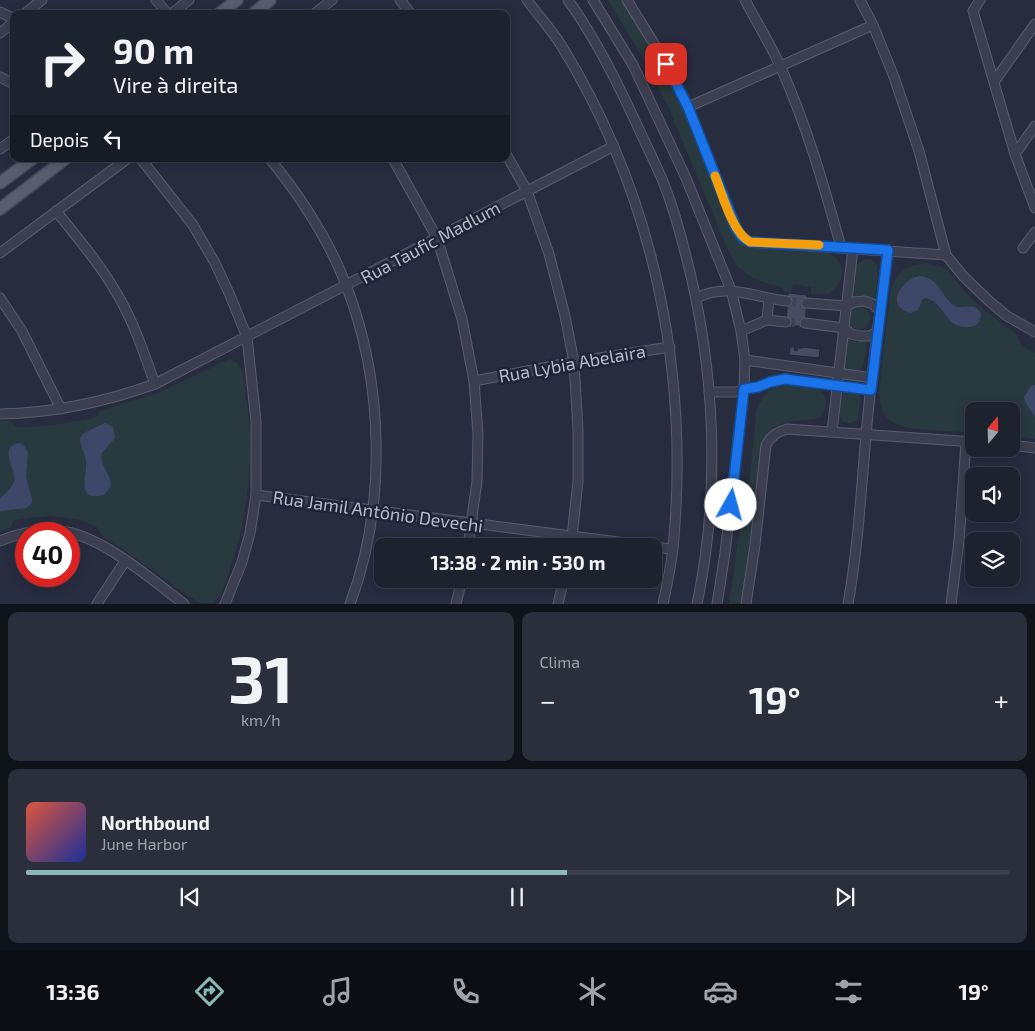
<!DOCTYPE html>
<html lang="pt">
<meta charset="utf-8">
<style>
body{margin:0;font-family:"Exo 2",sans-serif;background:#2a2f3b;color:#f1f3f6;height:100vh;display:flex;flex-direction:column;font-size:19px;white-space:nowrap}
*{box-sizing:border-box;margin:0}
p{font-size:16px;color:#a0a4aa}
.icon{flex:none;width:28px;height:28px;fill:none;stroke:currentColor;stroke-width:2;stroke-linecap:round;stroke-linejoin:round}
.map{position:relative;height:604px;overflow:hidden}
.details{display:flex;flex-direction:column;gap:8px;padding:8px;background:#10131a;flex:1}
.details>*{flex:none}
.guide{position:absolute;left:10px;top:10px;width:500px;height:152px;border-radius:10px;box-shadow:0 2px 12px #0003,0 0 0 1px #3b3f4b;background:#1d222f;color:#f1f3f6;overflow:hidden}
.needle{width:32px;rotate:19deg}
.fabs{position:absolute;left:965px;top:402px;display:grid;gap:10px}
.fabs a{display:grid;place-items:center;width:55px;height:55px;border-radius:10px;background:#1d222f;box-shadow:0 2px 12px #0003,0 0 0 1px #3b3f4b;font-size:25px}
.speed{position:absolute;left:15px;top:522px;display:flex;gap:10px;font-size:25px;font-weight:700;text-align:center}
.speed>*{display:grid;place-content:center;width:65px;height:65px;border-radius:50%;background:#1d222f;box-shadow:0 2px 12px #0003,0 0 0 1px #3b3f4b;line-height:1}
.speed .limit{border:8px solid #d22;background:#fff;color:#111}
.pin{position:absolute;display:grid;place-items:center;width:42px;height:42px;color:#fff;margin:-21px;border-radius:10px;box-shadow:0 2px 8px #0006}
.me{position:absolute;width:55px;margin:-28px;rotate:7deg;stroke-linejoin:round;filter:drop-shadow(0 0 4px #0008)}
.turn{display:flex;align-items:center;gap:18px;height:105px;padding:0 20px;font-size:22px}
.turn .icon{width:65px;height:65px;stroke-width:2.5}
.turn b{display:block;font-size:35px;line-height:42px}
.then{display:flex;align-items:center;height:48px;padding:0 20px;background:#0003;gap:10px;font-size:19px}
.big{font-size:38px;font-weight:700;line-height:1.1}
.details .widget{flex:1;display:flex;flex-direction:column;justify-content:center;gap:8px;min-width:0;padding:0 18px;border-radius:10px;background:#2a2f3b}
.details .dial{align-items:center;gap:0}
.dial b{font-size:65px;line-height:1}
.song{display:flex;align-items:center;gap:15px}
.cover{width:60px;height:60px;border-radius:8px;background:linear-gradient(135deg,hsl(10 70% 55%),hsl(230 70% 35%))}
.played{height:5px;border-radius:2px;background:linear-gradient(90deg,#8bbbb9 55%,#3b3f4b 55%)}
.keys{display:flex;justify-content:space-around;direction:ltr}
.heat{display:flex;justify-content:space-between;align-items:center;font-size:28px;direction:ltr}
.details .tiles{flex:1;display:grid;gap:8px;grid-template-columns:1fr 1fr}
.widget:last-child{grid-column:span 2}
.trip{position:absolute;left:374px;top:538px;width:288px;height:50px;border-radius:10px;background:#1d222f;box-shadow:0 2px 12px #0003,0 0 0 1px #3b3f4b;font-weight:700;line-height:50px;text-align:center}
.dock{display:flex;height:80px;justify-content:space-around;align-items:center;background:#0c0e13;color:#a0a4aa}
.dock .icon{width:35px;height:35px}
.dock .active{color:#8bbbb9}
.dock b{font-size:22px;color:#f1f3f6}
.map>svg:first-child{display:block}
</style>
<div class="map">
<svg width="1035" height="604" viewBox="0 0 1035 604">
<rect width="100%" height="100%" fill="#272d3f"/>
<g fill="#293940">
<path d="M608 0H623L655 52 684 109 733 229 740 239 825 251C847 262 847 279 829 294H811V287L793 284 791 292 783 291V288L754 279 738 267 728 250 669 109 644 60Z"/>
<path d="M864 259C885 257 876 285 875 299L863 295 853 296 856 266Z"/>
<path d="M928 263 939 266 948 271 968 295 981 307 1017 335 1022 346 1035 353V439L1011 435V411H974V433C960 432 945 431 931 430 904 428 880 427 879 393L890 294C896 272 905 265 928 263Z"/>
<circle cx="859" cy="318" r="11"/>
<path d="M845 338 856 342 867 340C865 350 867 371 854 371 849 372 847 370 844 366Z"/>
<path d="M229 359C245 363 244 380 246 394 255 453 249 515 229 572 225 582 222 595 214 603H199L123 549 103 537 97 527 91 524 77 519 49 516 14 520 11 527 0 532V421H10L17 427H31L60 424 94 418 97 416 100 411 161 392Z"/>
<path d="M785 383C799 385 822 382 826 400 827 407 824 413 819 418 798 423 779 417 765 437L742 603 729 604 746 487 750 479 756 412C761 397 768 388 784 386Z"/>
<path d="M847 390 857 392 861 398 858 418C854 423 849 425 843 421L838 413 840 396Z"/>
</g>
<g fill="#3e4767">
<path d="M919 276C941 278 940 297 956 307 966 308 977 302 981 315L979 322C976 326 974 326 969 327 944 329 945 301 925 298L922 300 918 310 910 313C886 306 899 281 919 276Z"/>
<path d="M1035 385V417L1025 402 1024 397 1031 386Z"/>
<path d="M105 423 113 427 115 438 101 454C101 467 111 474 111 486L104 495C74 502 88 476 86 461 85 453 80 446 80 438L84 433Z"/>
<path d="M20 443 24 446 28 453 26 477 32 499V503L26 508 0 511V498C6 493 17 484 14 475 12 464 0 445 20 443Z"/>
</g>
<g fill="#474c61" stroke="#222637">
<path d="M788 293 807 295 805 327 786 325Z"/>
<path d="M790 347H795L794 350 797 351 798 348H803V347L820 349 819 358 789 355Z"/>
</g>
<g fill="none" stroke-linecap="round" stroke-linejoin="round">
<g stroke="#3d4254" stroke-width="9" stroke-dasharray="9 4.5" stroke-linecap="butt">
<path d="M787 301 806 303"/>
<path d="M786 322 805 323"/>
</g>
<defs>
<g id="minor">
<path d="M156 0 168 14"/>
<path d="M400 0 411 14"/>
<path d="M527 0C538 15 551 29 561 45 654 195 690 373 673 548 671 566 667 585 663 604"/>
<path d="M568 0C596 39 617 82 637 125 646 145 656 164 664 184 673 207 680 232 686 256 715 368 721 489 697 604"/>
<path d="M593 0 633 65 686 178 731 290 741 331 745 360 744 389 725 553 717 604"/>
<path d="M627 0 658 50 688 107 736 228 742 237 750 242 946 255"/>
<path d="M745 0C757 23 771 45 781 68 807 126 824 186 841 247"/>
<path d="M860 0 873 25 894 77 919 151 946 255 963 276 989 301 1007 316 1035 332"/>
<path d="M980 0 973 11 1015 154 1035 208"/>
<path d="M0 12 14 19"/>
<path d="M24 14 42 0"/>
<path d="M171 14 189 0"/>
<path d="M314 14 332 0"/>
<path d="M0 33 14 22"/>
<path d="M0 77 14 84"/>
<path d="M994 82 1035 24"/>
<path d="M688 107 873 25"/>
<path d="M0 149 14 139"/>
<path d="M506 154 527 191 549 254 565 316 574 362 578 430V481L571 546"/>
<path d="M1015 154 1035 126"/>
<path d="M141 159 193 225 215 263 229 293 247 337 256 421V495L250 533 242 562 225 604"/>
<path d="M270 159C300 196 329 240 346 285 384 383 387 505 350 604"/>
<path d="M393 159 437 238 462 319 474 381 478 434 477 481 468 546"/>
<path d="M56 211C77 237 99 263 116 292 133 320 144 353 155 384"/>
<path d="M1023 248 1035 232"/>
<path d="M0 253 127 159"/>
<path d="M0 298 22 331 61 409"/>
<path d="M697 298C727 282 756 298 787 301"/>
<path d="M806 303 847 306 854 302 864 301 873 304 880 311"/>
<path d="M767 320 769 299"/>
<path d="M805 323 844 328 851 334 860 336H869L878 332"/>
<path d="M741 331 767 320 786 322"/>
<path d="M745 360 873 378"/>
<path d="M474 381 574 362 670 347"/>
<path d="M709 392H735L758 387 770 382 785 379 871 390"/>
<path d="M0 414C54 413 105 402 155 384L614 146"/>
<path d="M832 432 853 248"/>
<path d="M1011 445 1035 448"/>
<path d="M256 495 649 546"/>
<path d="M0 541C19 533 39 529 60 531 100 534 152 580 184 604"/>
<path d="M652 547 673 549"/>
<path d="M97 604 125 561"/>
<path d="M456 604 462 579"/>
<path d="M558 604 564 579"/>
<path d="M746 604 755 545 766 445C771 436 777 432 787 429L974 442"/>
<path d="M848 604C858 548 861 492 866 436 871 374 880 312 888 250"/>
<path d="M951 604 959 541 966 442"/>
</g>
<g id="major">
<path d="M219 14 237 0"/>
<path d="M253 14 270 0"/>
<path d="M0 183 32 159"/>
<path d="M0 209 65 159"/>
</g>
</defs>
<use href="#minor" stroke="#595d6d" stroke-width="11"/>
<use href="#major" stroke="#454859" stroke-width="14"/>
<use href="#minor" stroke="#3b3f4f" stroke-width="9"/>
<use href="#major" stroke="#595e6f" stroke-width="11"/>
</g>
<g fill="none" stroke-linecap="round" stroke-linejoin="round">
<defs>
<path id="route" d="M666 64 688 107 736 228 742 237 750 242 888 250 871 390 785 379 770 382 758 387 744 389 731 505"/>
</defs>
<use href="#route" stroke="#114b97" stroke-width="12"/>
<use href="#route" stroke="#1a73e8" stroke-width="9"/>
<path stroke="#f59e0b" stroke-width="9" d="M715 176C723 196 732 232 750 242L819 245"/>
</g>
<g text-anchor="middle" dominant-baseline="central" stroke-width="5" stroke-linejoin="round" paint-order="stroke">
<g font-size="18" fill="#b8bbca" stroke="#202435">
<text transform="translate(430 242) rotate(-28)">Rua Taufic Madlum</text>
<text transform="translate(572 363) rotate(-10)">Rua Lybia Abelaira</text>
<text transform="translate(378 511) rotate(8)">Rua Jamil Antônio Devechi</text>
</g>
</g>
</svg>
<div class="fabs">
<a><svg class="needle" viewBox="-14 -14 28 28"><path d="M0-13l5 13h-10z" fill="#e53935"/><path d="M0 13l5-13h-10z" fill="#a0a4aa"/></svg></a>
<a><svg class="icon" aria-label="sound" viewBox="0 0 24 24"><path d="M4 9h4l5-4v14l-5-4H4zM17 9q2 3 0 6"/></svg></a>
<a><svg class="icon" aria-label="layers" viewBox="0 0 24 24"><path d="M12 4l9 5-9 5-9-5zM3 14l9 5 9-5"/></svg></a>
</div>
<div class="speed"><div class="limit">40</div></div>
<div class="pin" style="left:666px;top:64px;background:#d93025"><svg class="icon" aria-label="arrive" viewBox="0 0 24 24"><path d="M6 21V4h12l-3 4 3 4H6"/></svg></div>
<svg class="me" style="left:731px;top:505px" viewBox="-20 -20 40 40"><circle r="19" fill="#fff"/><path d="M0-13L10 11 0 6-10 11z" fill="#1a73e8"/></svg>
<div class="trip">13:38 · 2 min · 530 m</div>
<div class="guide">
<div class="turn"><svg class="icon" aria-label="right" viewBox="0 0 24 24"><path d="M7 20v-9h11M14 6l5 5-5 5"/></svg><div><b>90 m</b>Vire à direita</div></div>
<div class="then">Depois<svg class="icon" aria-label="left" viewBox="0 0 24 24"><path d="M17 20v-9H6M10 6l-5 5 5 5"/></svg></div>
</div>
</div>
<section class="details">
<div class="tiles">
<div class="widget dial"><b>31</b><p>km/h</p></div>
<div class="widget"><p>Clima</p>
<div class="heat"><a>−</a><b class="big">19°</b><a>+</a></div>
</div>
<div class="widget">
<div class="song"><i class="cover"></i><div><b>Northbound</b><p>June Harbor</p></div></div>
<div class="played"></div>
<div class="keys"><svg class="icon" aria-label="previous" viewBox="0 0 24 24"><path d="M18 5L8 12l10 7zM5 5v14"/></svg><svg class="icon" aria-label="pause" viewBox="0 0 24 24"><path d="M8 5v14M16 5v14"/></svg><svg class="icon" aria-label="next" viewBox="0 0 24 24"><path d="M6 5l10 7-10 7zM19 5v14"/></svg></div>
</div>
</div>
</section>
<nav class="dock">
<b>13:36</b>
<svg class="icon active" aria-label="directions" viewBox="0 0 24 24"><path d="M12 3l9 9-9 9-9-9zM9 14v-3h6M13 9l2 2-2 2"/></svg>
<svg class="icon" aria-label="music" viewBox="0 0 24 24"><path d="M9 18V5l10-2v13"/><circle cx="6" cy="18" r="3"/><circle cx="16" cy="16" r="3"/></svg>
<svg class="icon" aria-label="phone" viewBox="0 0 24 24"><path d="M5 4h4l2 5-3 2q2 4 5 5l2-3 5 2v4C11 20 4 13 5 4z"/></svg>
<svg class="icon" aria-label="climate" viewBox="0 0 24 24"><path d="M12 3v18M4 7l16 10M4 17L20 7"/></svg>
<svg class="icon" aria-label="car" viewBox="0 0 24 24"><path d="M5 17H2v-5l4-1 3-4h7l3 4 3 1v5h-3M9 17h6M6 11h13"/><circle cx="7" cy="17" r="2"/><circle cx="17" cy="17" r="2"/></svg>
<svg class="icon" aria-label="filters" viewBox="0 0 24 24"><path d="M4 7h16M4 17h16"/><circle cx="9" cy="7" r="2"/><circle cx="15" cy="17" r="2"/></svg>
<b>19°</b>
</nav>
